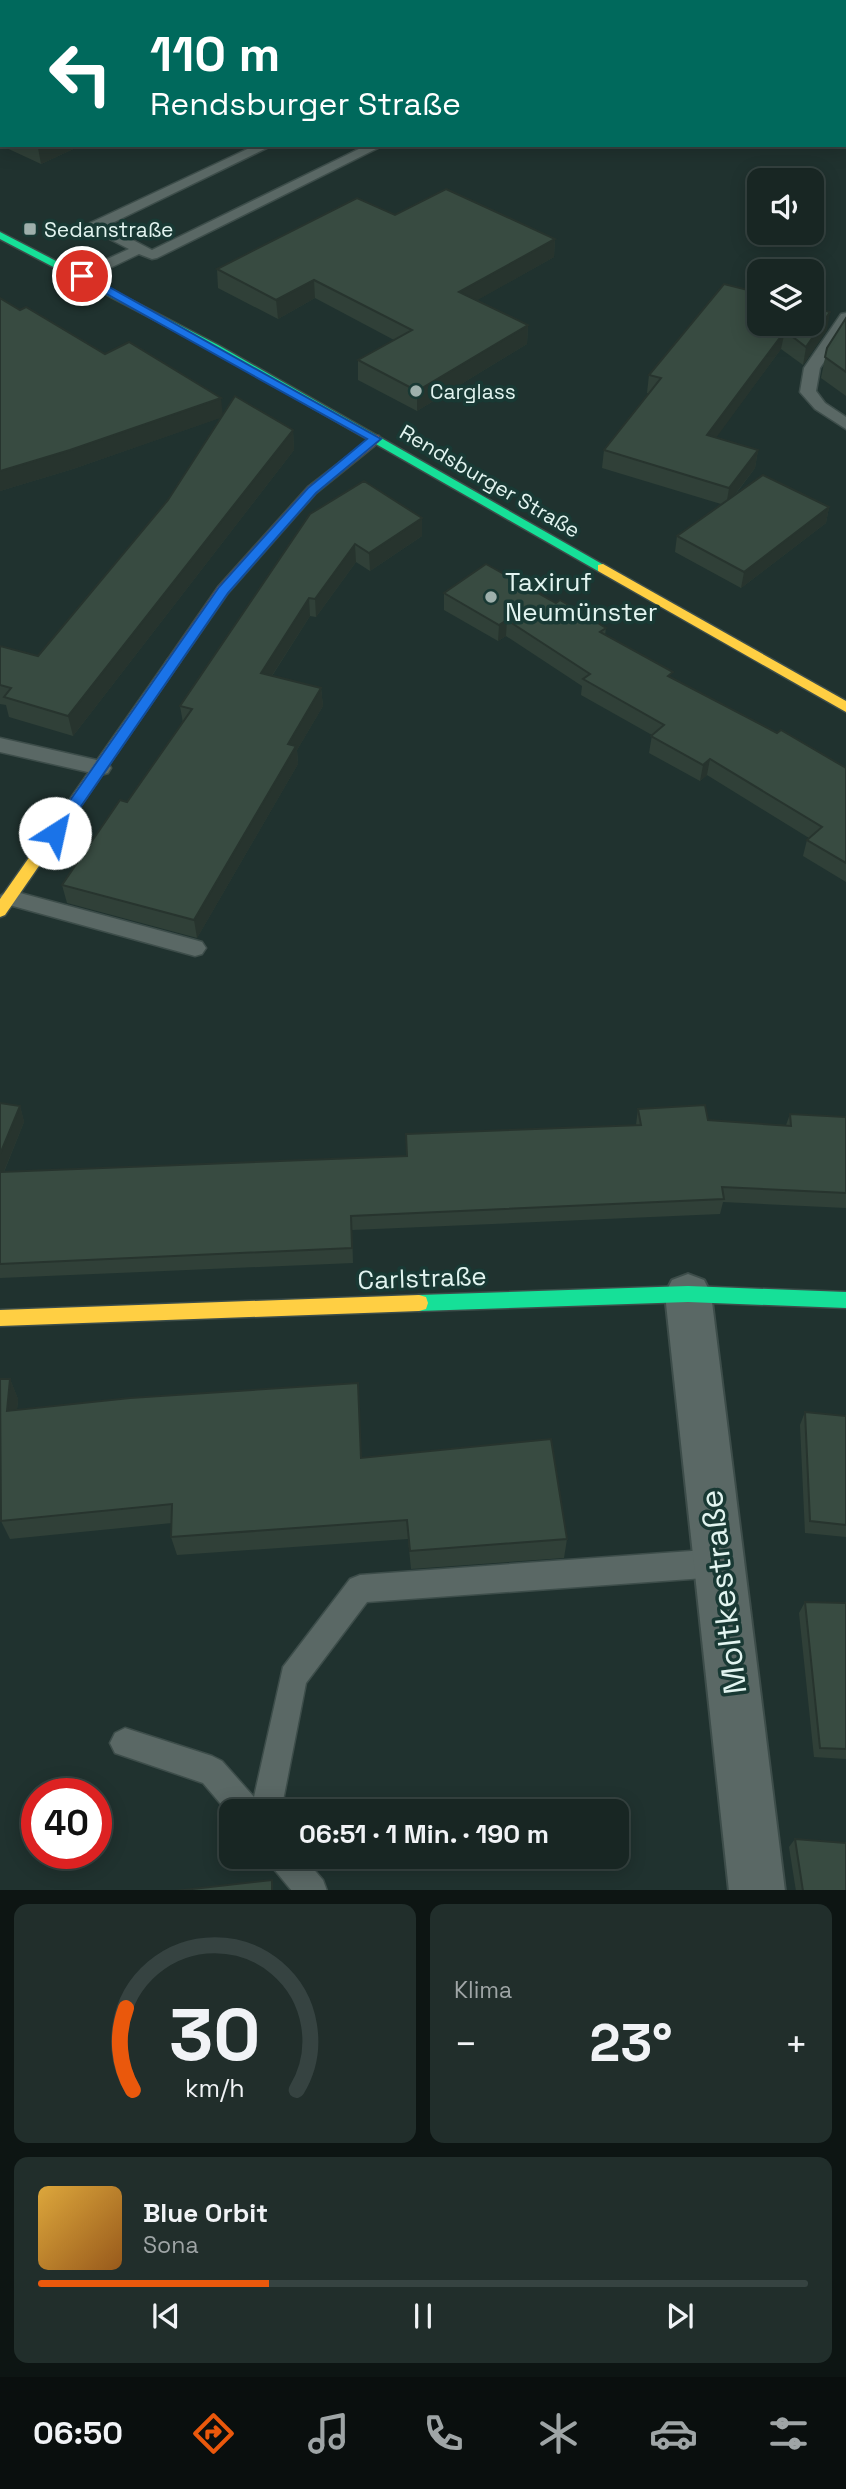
<!DOCTYPE html>
<html lang="de">
<meta charset="utf-8">
<style>
body{margin:0;font-family:"Space Grotesk",sans-serif;background:#212e2b;color:#f1f3f6;height:100vh;display:flex;flex-direction:column;font-size:26px;white-space:nowrap}
*{box-sizing:border-box;margin:0}
p{font-size:23px;color:#9fa5a6}
.icon{flex:none;width:38px;height:38px;fill:none;stroke:currentColor;stroke-width:2;stroke-linecap:round;stroke-linejoin:round}
.map{position:relative;height:1890px;overflow:hidden}
.side{display:flex;flex-direction:column;gap:14px;padding:14px;background:#0d1513;flex:1}
.side>*{flex:none}
.hud{position:absolute;left:0px;top:0px;width:847px;height:147px;box-shadow:0 4px 18px #0003,0 0 0 2px #364341;background:#00695c;color:#fff;overflow:hidden}
.tools{position:absolute;left:747px;top:168px;display:grid;gap:14px}
.tools a{display:grid;place-items:center;width:77px;height:77px;border-radius:14px;background:#182623;box-shadow:0 4px 18px #0003,0 0 0 2px #364341;font-size:35px}
.speed{position:absolute;left:21px;top:1778px;display:flex;gap:14px;font-size:35px;font-weight:700;text-align:center}
.speed>*{display:grid;place-content:center;width:91px;height:91px;border-radius:50%;background:#182623;box-shadow:0 4px 18px #0003,0 0 0 2px #364341;line-height:1}
.speed .limit{border:10px solid #d22;background:#fff;color:#111}
.pin{position:absolute;display:grid;place-items:center;width:60px;height:60px;color:#fff;margin:-30px;border:4px solid #fff;border-radius:50%;box-shadow:0 2px 7px #0007}
.me{position:absolute;width:77px;margin:-38px;rotate:35deg;stroke-linejoin:round;filter:drop-shadow(0 0 5px #0008)}
.turn{display:flex;align-items:center;gap:24px;height:147px;padding:0 35px;font-size:32px}
.turn .icon{width:91px;height:91px;stroke-width:2.5}
.turn b{display:block;font-size:49px;line-height:60px}
.big{font-size:52px;font-weight:600;line-height:1.1}
.side .widget{flex:1;display:flex;flex-direction:column;justify-content:center;gap:10px;min-width:0;padding:0 24px;border-radius:14px;background:#212e2b}
.side .dial{align-items:center;gap:0}
.dial svg{height:182px;overflow:visible;fill:none;stroke:#364341;stroke-width:7;stroke-linecap:round;text-anchor:middle}
.dial text{fill:#f1f3f6;stroke:none}
.song{display:flex;align-items:center;gap:21px}
.cover{width:84px;height:84px;border-radius:10px;background:linear-gradient(135deg,hsl(40 70% 55%),hsl(30 70% 35%))}
.played{height:7px;border-radius:4px;background:linear-gradient(90deg,#ea580c 30%,#364341 30%)}
.keys{display:flex;justify-content:space-around;direction:ltr}
.heat{display:flex;justify-content:space-between;align-items:center;font-size:38px;direction:ltr}
.side .tiles{flex:1;display:grid;gap:14px;grid-template-columns:1fr 1fr}
.widget:last-child{grid-column:span 2}
.trip{position:absolute;left:219px;top:1799px;width:410px;height:70px;border-radius:14px;background:#182623;box-shadow:0 4px 18px #0003,0 0 0 2px #364341;font-weight:600;line-height:70px;text-align:center}
.menu{display:flex;height:112px;justify-content:space-around;align-items:center;background:#0a0f0e;color:#9fa5a6}
.menu .icon{width:49px;height:49px}
.menu .active{color:#ea580c}
.menu b{font-size:32px;color:#f1f3f6}
.map>svg:first-child{display:block}
</style>
<div class="map">
<svg width="846" height="1891" viewBox="0 0 846 1891">
<rect width="100%" height="100%" fill="#20322f"/>
<g fill="none" stroke-linecap="round" stroke-linejoin="round">
<defs>
<g id="lane">
<path d="M256 145H273L106 226 152 250 367 145H384L157 258 152 259 139 254 87 279H77V273L129 249 90 229V223Z"/>
<path d="M846 313V328L820 368 816 391 825 403 846 417V429L815 409 800 392 804 368 841 314Z"/>
<path d="M0 738 101 761 108 763 111 768 108 773 101 775 0 752Z"/>
<path d="M9 890 195 940 202 942 206 948 202 954 195 956 2 903 0 896Z"/>
<path d="M719 1549 729 1553 733 1563 729 1573 719 1577 367 1602 306 1683 281 1811H231V1816L203 1783 115 1753 110 1743 115 1733 125 1728 212 1756 222 1761 254 1797 283 1667 350 1579 360 1575Z"/>
<path d="M269 1857H303L323 1880 327 1891H292L273 1868Z"/>
</g>
<path id="street" d="M688 1274 704 1280 711 1294 785 1891H729L665 1294 672 1280Z"/>
<g id="fast">
<path d="M0 232 218 345 609 568 608 571H598L210 349 0 239Z"/>
<path d="M688 1286 846 1292V1308L688 1302 419 1311 412 1309 410 1303 412 1297 419 1295Z"/>
</g>
<g id="slow">
<path d="M603 564 846 701V712L598 571V565Z"/>
<path d="M173 658 180 662 178 665 5 915 0 917V899L168 659Z"/>
<path d="M419 1295 426 1297 428 1303 426 1309 419 1311 0 1326V1310Z"/>
</g>
<path id="jam" d="M375 435 379 436V442L316 493 228 593 178 665H168L166 662 168 659 218 587 308 487Z"/>
</defs>
<use href="#lane" stroke="#3d4d4a" stroke-width="3"/>
<use href="#street" stroke="#3d4d4a" stroke-width="4"/>
<use href="#fast" stroke="#3d4d4a" stroke-width="3"/>
<use href="#slow" stroke="#3d4d4a" stroke-width="3"/>
<use href="#jam" stroke="#3d4d4a" stroke-width="3"/>
<use href="#lane" fill="#5a6865" fill-rule="evenodd"/>
<use href="#street" fill="#5a6865" fill-rule="evenodd"/>
<use href="#fast" fill="#16e098" fill-rule="evenodd"/>
<use href="#slow" fill="#ffcf43" fill-rule="evenodd"/>
<use href="#jam" fill="#f24e42" fill-rule="evenodd"/>
<defs>
<g id="rail">
<path d="M447 0 456 2"/>
<path d="M596 0 599 2"/>
<path d="M672 0 676 2"/>
<path d="M691 0 694 2"/>
<path d="M715 0 719 2"/>
</g>
</defs>
<use href="#rail" stroke="#5c6967" stroke-width="5"/>
<use href="#rail" stroke="#193934" stroke-width="3.5" stroke-dasharray="10" stroke-linecap="butt"/>
</g>
<g fill="#304038">
<path d="M0 83H2V145H82L41 164 0 145Z"/>
<path d="M395 215 555 239 554 257 477 300 528 325 527 344 417 411 358 380V360L394 340 315 298 278 319 218 288 217 269Z"/>
<path d="M724 284 827 330 803 365 781 349 716 437 758 450 755 468 735 495 829 507 826 523 741 588 675 552 677 536 721 504 602 468 604 450 649 393H647L649 375Z"/>
<path d="M0 298 20 310 223 415 293 430 294 450 73 736 9 717 6 705 0 704V646L38 656 168 500 222 417 73 469 0 491Z"/>
<path d="M846 318V396L821 378 827 348Z"/>
<path d="M310 514 422 518V536L370 571 356 562 316 617 310 616 272 676 321 688 323 706 297 750 298 764 197 938 67 903 62 885 127 802 183 723 180 706Z"/>
<path d="M444 593 556 603 606 628 605 635 672 678 846 768V882L803 856 807 840 809 838 707 775 700 781 649 753 652 735 581 695 582 686 506 636 498 641 444 610Z"/>
<path d="M0 1103 20 1106 24 1122 4 1172 407 1156 406 1134 636 1125 638 1109 708 1120 786 1125 790 1114 846 1117V1208L723 1202 720 1214 352 1230 353 1263 0 1278Z"/>
<path d="M10 1379 18 1399 17 1410 362 1458 567 1539 564 1558 411 1569 408 1539 177 1555 171 1537 172 1523 10 1539 1 1521Z"/>
<path d="M805 1412 846 1416V1537L805 1533 800 1425Z"/>
<path d="M805 1602 846 1603V1759L814 1757 799 1613Z"/>
<path d="M795 1839 846 1891H796L789 1847Z"/>
</g>
<g fill="#27342e">
<path d="M245 0H277L274 2H242Z"/>
<path d="M45 145H82L41 164 38 148Z"/>
<path d="M555 239 554 257 458 311 459 292Z"/>
<path d="M314 280 315 298 278 319 276 300Z"/>
<path d="M830 312 827 330 803 365 806 347Z"/>
<path d="M528 325 527 344 417 411V391Z"/>
<path d="M785 331 781 349 705 453 707 435Z"/>
<path d="M221 398 223 417 73 469 0 491V471Z"/>
<path d="M293 430 294 450 73 736 68 716Z"/>
<path d="M758 450 755 468 726 506 729 488Z"/>
<path d="M829 507 826 523 741 588 744 572Z"/>
<path d="M422 518V536L370 571 369 553Z"/>
<path d="M355 544 356 562 316 617 315 599Z"/>
<path d="M309 598 310 616 262 691 261 673Z"/>
<path d="M507 620 506 636 498 641 499 625Z"/>
<path d="M321 688 323 706 297 750 298 764 197 938 194 920 288 744Z"/>
<path d="M710 759 707 775 700 781 703 765Z"/>
<path d="M20 1106 24 1122 0 1181V1154Z"/>
<path d="M10 1379 18 1399 15 1431 7 1411Z"/>
</g>
<g fill="#384b41" stroke="#27342e" stroke-width="2">
<path d="M93 0H245L242 2H90Z"/>
<path d="M0 83H2V132L0 131Z"/>
<path d="M32 145H45L38 148Z"/>
<path d="M446 189 555 239 459 292 528 325 417 391 358 360 412 330 314 280 276 300 217 269 357 198 395 215Z"/>
<path d="M724 284 760 293V324H812V307L830 312 806 347 785 331 707 435 758 450 729 488 604 450 661 378 649 375Z"/>
<path d="M0 298 20 310 26 307 105 354 129 342 221 398 70 450 0 471Z"/>
<path d="M846 318V372L825 357 827 348Z"/>
<path d="M235 396 293 430 68 716 4 697 11 688 0 685V646L38 656 168 500Z"/>
<path d="M763 475 829 507 744 572 677 536Z"/>
<path d="M364 481 422 518 369 553 355 544 315 599 309 598 261 673 321 688 288 744 296 746 194 920 62 885 120 800 127 802 192 709 180 706 310 514Z"/>
<path d="M486 564 556 603 560 600 606 628 600 632 673 672 668 676 777 733 781 730 846 768V863L807 840 822 827 710 759 703 765 651 736 664 725 583 679 590 674 507 620 499 625 444 593Z"/>
<path d="M0 1103 20 1106 0 1154Z"/>
<path d="M705 1105 708 1120 791 1126 790 1114 846 1117V1193L722 1187 724 1199 351 1216 352 1248 0 1264V1172L407 1156 406 1134 641 1125 638 1109Z"/>
<path d="M0 1379H10L7 1411 130 1398 358 1383 361 1458 551 1439 567 1539 410 1551 407 1520 171 1537 172 1504 1 1521Z"/>
<path d="M805 1412 846 1416V1525L810 1521Z"/>
<path d="M805 1602 846 1603V1749L820 1748Z"/>
<path d="M795 1839 846 1843V1891H803Z"/>
<path d="M272 1880V1891H175Z"/>
</g>
<path fill="#1a73e8" stroke="#114b97" stroke-width="2" d="M78 274H86L381 439 316 493 228 593 60 837H50L47 833 50 829 219 587 308 488 367 439 78 278Z"/>
<g fill="#9eb0ac" stroke="#193934" stroke-width="2.5">
<rect x="23" y="222" width="14" height="14" rx="3.5"/>
<circle cx="416" cy="391" r="7"/>
<circle cx="491" cy="597" r="7"/>
</g>
<g text-anchor="middle" dominant-baseline="central" stroke-width="7" stroke-linejoin="round" paint-order="stroke">
<g font-size="21" fill="#e2f4f0" stroke="#193934" text-anchor="start">
<text x="44" y="229">Sedanstraße</text>
<text x="430" y="391">Carglass</text>
</g>
<g font-size="21" fill="#e2f4f0" stroke="#193934">
<text transform="translate(490 481) rotate(30)">Rendsburger Straße</text>
</g>
<g font-size="26" fill="#e2f4f0" stroke="#193934" text-anchor="start">
<text x="505" y="582">Taxiruf<tspan x="505" dy="30">Neumünster</tspan></text>
</g>
<g font-size="26" fill="#e2f4f0" stroke="#193934">
<text transform="translate(422 1278) rotate(-2)">Carlstraße</text>
</g>
<g font-size="32" fill="#e2f4f0" stroke="#193934">
<text transform="translate(723 1592) rotate(-97)">Moltkestraße</text>
</g>
</g>
</svg>
<div class="tools">
<a><svg class="icon" aria-label="sound" viewBox="0 0 24 24"><path d="M4 9h4l5-4v14l-5-4H4zM17 9q2 3 0 6"/></svg></a>
<a><svg class="icon" aria-label="layers" viewBox="0 0 24 24"><path d="M12 4l9 5-9 5-9-5zM3 14l9 5 9-5"/></svg></a>
</div>
<div class="speed"><div class="limit">40</div></div>
<div class="pin" style="left:82px;top:276px;background:#d93025"><svg class="icon" aria-label="arrive" viewBox="0 0 24 24"><path d="M6 21V4h12l-3 4 3 4H6"/></svg></div>
<svg class="me" style="left:55px;top:833px" viewBox="-20 -20 40 40"><circle r="19" fill="#fff"/><path d="M0-13L10 11 0 6-10 11z" fill="#1a73e8"/></svg>
<div class="trip">06:51 · 1 Min. · 190 m</div>
<div class="hud">
<div class="turn"><svg class="icon" aria-label="left" viewBox="0 0 24 24"><path d="M17 20v-9H6M10 6l-5 5 5 5"/></svg><div><b>110 m</b>Rendsburger Straße</div></div>
</div>
</div>
<section class="side">
<div class="tiles">
<div class="widget dial"><svg viewBox="0 0 100 80">
<path d="M14 69A42 42 0 1 1 86 69"/>
<path d="M14 69A42 42 0 0 1 11 33" stroke="#ea580c"/>
<text x="50" y="56" font-size="32" font-weight="700">30</text>
<text x="50" y="72" font-size="11">km/h</text>
</svg></div>
<div class="widget"><p>Klima</p>
<div class="heat"><a>−</a><b class="big">23°</b><a>+</a></div>
</div>
<div class="widget">
<div class="song"><i class="cover"></i><div><b>Blue Orbit</b><p>Sona</p></div></div>
<div class="played"></div>
<div class="keys"><svg class="icon" aria-label="previous" viewBox="0 0 24 24"><path d="M18 5L8 12l10 7zM5 5v14"/></svg><svg class="icon" aria-label="pause" viewBox="0 0 24 24"><path d="M8 5v14M16 5v14"/></svg><svg class="icon" aria-label="next" viewBox="0 0 24 24"><path d="M6 5l10 7-10 7zM19 5v14"/></svg></div>
</div>
</div>
</section>
<nav class="menu">
<b>06:50</b>
<svg class="icon active" aria-label="directions" viewBox="0 0 24 24"><path d="M12 3l9 9-9 9-9-9zM9 14v-3h6M13 9l2 2-2 2"/></svg>
<svg class="icon" aria-label="music" viewBox="0 0 24 24"><path d="M9 18V5l10-2v13"/><circle cx="6" cy="18" r="3"/><circle cx="16" cy="16" r="3"/></svg>
<svg class="icon" aria-label="phone" viewBox="0 0 24 24"><path d="M5 4h4l2 5-3 2q2 4 5 5l2-3 5 2v4C11 20 4 13 5 4z"/></svg>
<svg class="icon" aria-label="climate" viewBox="0 0 24 24"><path d="M12 3v18M4 7l16 10M4 17L20 7"/></svg>
<svg class="icon" aria-label="car" viewBox="0 0 24 24"><path d="M5 17H2v-5l4-1 3-4h7l3 4 3 1v5h-3M9 17h6M6 11h13"/><circle cx="7" cy="17" r="2"/><circle cx="17" cy="17" r="2"/></svg>
<svg class="icon" aria-label="filters" viewBox="0 0 24 24"><path d="M4 7h16M4 17h16"/><circle cx="9" cy="7" r="2"/><circle cx="15" cy="17" r="2"/></svg>
</nav>
